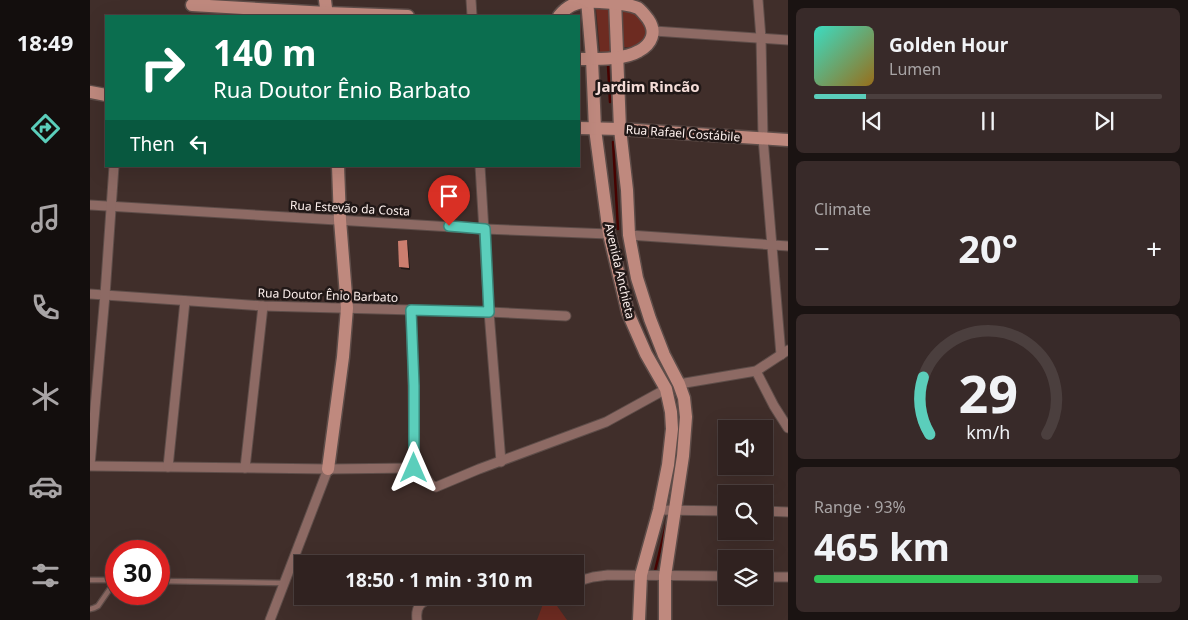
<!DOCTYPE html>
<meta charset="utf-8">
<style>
body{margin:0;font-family:"Noto Sans",sans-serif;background:#382a29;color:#f1f3f6;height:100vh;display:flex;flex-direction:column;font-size:19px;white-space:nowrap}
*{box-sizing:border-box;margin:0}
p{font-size:16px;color:#a8a4a5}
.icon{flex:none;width:28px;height:28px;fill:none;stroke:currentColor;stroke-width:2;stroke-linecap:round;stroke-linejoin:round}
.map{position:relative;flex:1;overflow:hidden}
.panel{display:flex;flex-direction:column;gap:8px;padding:8px;background:#1a1312;width:400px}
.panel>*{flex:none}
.hud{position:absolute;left:15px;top:15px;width:475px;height:152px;border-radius:0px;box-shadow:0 5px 20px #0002,0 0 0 1px #4b3f3e;background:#0b6e4f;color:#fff;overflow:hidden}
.buttons{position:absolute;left:628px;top:420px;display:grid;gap:10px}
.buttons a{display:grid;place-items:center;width:55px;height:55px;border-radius:0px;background:#302220;box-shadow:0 5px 20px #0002,0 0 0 1px #4b3f3e;font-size:25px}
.speed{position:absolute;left:15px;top:540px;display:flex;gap:10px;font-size:25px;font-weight:700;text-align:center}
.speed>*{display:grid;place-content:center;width:65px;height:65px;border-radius:50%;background:#302220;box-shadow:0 5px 20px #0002,0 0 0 1px #4b3f3e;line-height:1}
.speed .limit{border:8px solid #d22;background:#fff;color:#111}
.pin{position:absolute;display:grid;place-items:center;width:42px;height:42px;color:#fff;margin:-51px -21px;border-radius:50% 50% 50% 0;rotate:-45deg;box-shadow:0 0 5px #0007}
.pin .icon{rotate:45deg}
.me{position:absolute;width:55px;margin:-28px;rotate:0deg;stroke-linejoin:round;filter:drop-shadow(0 0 4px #0008)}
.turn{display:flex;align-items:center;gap:18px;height:105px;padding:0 25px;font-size:22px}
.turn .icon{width:65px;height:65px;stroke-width:2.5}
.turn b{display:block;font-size:35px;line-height:42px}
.then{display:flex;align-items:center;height:48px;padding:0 25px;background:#0003;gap:10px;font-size:19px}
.big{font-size:38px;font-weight:700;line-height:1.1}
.panel .widget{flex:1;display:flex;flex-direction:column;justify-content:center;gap:8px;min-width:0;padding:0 18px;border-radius:8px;background:#382a29}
.panel .dial{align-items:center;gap:0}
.dial svg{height:130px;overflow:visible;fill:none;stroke:#4b3f3e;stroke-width:7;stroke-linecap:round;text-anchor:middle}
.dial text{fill:#f1f3f6;stroke:none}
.song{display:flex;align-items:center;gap:15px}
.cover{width:60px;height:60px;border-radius:8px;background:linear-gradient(135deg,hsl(170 70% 55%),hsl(40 70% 35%))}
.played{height:5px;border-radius:2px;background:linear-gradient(90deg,#5bcebb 15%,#4b3f3e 15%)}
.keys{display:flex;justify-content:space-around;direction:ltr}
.heat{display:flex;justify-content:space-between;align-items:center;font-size:28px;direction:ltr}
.charge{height:8px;border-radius:4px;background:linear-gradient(90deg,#34c759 93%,#4b3f3e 0)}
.trip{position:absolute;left:204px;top:555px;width:290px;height:50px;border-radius:0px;background:#302220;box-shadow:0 5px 20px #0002,0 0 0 1px #4b3f3e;font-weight:700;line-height:50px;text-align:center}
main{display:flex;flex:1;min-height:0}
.dock{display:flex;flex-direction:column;width:90px;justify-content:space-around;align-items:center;background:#130e0d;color:#a8a4a5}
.dock .icon{width:35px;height:35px}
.dock .active{color:#5bcebb}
.dock b{font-size:22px;color:#f1f3f6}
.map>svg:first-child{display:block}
</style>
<main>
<nav class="dock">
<b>18:49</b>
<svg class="icon active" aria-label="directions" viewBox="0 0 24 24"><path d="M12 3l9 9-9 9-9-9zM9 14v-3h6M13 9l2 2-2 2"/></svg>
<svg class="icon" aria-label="music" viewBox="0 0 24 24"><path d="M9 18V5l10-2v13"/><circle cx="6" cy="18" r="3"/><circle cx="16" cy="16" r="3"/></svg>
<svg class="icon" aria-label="phone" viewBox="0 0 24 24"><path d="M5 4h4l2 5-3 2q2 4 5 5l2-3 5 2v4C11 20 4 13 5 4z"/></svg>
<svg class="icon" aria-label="climate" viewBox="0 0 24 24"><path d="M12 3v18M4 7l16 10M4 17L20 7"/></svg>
<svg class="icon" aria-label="car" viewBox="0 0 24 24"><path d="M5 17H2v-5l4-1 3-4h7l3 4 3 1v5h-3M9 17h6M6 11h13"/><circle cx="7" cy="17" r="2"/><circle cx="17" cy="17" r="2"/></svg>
<svg class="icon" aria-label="filters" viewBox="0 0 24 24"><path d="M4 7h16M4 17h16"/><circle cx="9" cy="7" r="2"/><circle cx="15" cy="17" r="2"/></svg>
</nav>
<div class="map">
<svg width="698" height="620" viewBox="0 0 698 620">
<rect width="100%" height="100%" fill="#402e2a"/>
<g fill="#6d2b21">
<path d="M506 8H520L522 53 510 52Z"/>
<path d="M537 11C544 13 554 18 557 25 558 28 557 34 557 38 548 47 545 48 533 47L531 12Z"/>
<path d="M456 596H460L477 620H447Z"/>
</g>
<path fill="#0007" d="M317 242 318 244 320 270 311 269 310 266Z"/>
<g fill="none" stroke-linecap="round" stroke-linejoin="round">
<g stroke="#470200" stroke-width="2.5">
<path d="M518 65 520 102"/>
<path d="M523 142 528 229"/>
<path d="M565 571 576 525"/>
</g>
</g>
<path fill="#cc7e6f" d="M317 240 319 268 309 267 308 241Z"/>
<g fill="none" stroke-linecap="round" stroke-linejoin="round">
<defs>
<g id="lane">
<path d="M0 580H26"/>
<path d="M69 581 194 583"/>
<path d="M0 609 4 608 8 606 26 580"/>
</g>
<g id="street">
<path d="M381 0 382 16"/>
<path d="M668 0 671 38 673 138 691 355"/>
<path d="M564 31 698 40"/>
<path d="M390 166 399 312 411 462"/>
<path d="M0 205 395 229 519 234"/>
<path d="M539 235 698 246"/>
<path d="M0 294 173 306 399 312 476 316"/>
<path d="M321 310 323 386 324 468"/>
<path d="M666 371 684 406 698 428"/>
<path d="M589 384 666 371 698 350"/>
<path d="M0 465 15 295 24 166"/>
<path d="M0 466 238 469 324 468"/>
<path d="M78 467 95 301"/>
<path d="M155 468 173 306"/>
<path d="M324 468 336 478 341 485 346 487 389 469 516 422 576 389"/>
<path d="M569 510 636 511"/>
<path d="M674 511 698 512"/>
<path d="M674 577H698"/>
<path d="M485 582 503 577 518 575 636 576"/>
<path d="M430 596C436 601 442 599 448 596"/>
<path d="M180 620 238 469"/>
<path d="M327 620C325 605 332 602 344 596"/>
</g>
<g id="secondary">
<path d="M235 0 237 16"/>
<path d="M497 0 502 59 505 129 519 234 538 313 556 354 576 389 581 412 582 429 578 465 569 510 551 575 549 620"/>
<path d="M525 0 530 129 537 190 539 235 547 278 560 319 574 355 589 384 594 398 596 417 593 456 575 576V620"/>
<path d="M102 5 237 13 318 16"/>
<path d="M469 16C480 2 492 1 510 2 522 3 536 3 548 8 552 11 555 15 558 19 567 32 562 44 549 51 534 60 506 59 489 59"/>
<path d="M0 92 16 95"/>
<path d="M489 128 530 129 698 140"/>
<path d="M238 469 253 357 257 308 250 220 248 166"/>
</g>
</defs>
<use href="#lane" stroke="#5e4d49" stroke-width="7"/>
<use href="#street" stroke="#5e4d49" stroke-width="11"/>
<use href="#secondary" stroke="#5e4d49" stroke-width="15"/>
<use href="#lane" stroke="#8d6a64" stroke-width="4.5"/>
<use href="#street" stroke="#8d6a64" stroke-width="9"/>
<use href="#secondary" stroke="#bf897e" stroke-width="12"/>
</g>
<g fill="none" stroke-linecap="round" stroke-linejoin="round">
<defs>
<path id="route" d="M324 468V386L321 310 399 312 395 229 359 226"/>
</defs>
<use href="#route" stroke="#3b867a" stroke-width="12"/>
<use href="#route" stroke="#5bcebb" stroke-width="9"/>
</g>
<g text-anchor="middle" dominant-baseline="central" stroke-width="5" stroke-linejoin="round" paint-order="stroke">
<g font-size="12" fill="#fef1ee" stroke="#211817">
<text transform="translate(593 133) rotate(4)">Rua Rafael Costábile</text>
<text transform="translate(260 208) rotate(3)">Rua Estevão da Costa</text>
<text transform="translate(530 271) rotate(77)">Avenida Anchieta</text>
<text transform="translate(238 295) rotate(2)">Rua Doutor Ênio Barbato</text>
</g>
<g font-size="15" font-weight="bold" fill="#f4dcd7" stroke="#211817">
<text x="558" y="86">Jardim Rincão</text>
</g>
</g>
</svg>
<div class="buttons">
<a><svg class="icon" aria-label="sound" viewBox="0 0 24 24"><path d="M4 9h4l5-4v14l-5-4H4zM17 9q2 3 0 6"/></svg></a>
<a><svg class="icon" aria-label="search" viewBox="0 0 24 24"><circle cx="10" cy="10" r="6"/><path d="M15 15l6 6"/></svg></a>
<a><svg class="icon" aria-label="layers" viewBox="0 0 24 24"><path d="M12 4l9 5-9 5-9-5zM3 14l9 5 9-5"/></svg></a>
</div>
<div class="speed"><div class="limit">30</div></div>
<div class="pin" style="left:359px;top:226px;background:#d93025"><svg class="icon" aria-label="arrive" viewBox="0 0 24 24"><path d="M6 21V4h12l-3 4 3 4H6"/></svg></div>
<svg class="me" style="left:324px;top:468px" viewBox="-20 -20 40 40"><path d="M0-17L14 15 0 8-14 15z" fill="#5bcebb" stroke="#fff" stroke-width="4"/></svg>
<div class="trip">18:50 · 1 min · 310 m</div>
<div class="hud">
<div class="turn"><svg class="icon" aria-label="right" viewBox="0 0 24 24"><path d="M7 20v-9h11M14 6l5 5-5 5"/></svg><div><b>140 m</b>Rua Doutor Ênio Barbato</div></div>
<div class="then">Then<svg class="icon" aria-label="left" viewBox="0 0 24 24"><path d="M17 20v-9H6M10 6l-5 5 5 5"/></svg></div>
</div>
</div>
<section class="panel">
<div class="widget">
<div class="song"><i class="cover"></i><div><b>Golden Hour</b><p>Lumen</p></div></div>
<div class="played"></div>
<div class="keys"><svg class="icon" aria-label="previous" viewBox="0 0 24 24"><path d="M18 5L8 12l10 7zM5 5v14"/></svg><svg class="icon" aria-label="pause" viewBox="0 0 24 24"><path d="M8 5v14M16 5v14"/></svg><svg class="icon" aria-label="next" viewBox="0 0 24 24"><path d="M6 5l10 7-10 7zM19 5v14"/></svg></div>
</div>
<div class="widget"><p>Climate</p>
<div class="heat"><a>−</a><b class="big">20°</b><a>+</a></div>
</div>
<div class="widget dial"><svg viewBox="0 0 100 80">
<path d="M14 69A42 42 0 1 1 86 69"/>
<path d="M14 69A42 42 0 0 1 10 34" stroke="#5bcebb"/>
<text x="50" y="56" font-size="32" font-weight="700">29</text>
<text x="50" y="72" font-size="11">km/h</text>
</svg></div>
<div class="widget"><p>Range · 93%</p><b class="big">465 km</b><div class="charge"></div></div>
</section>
</main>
